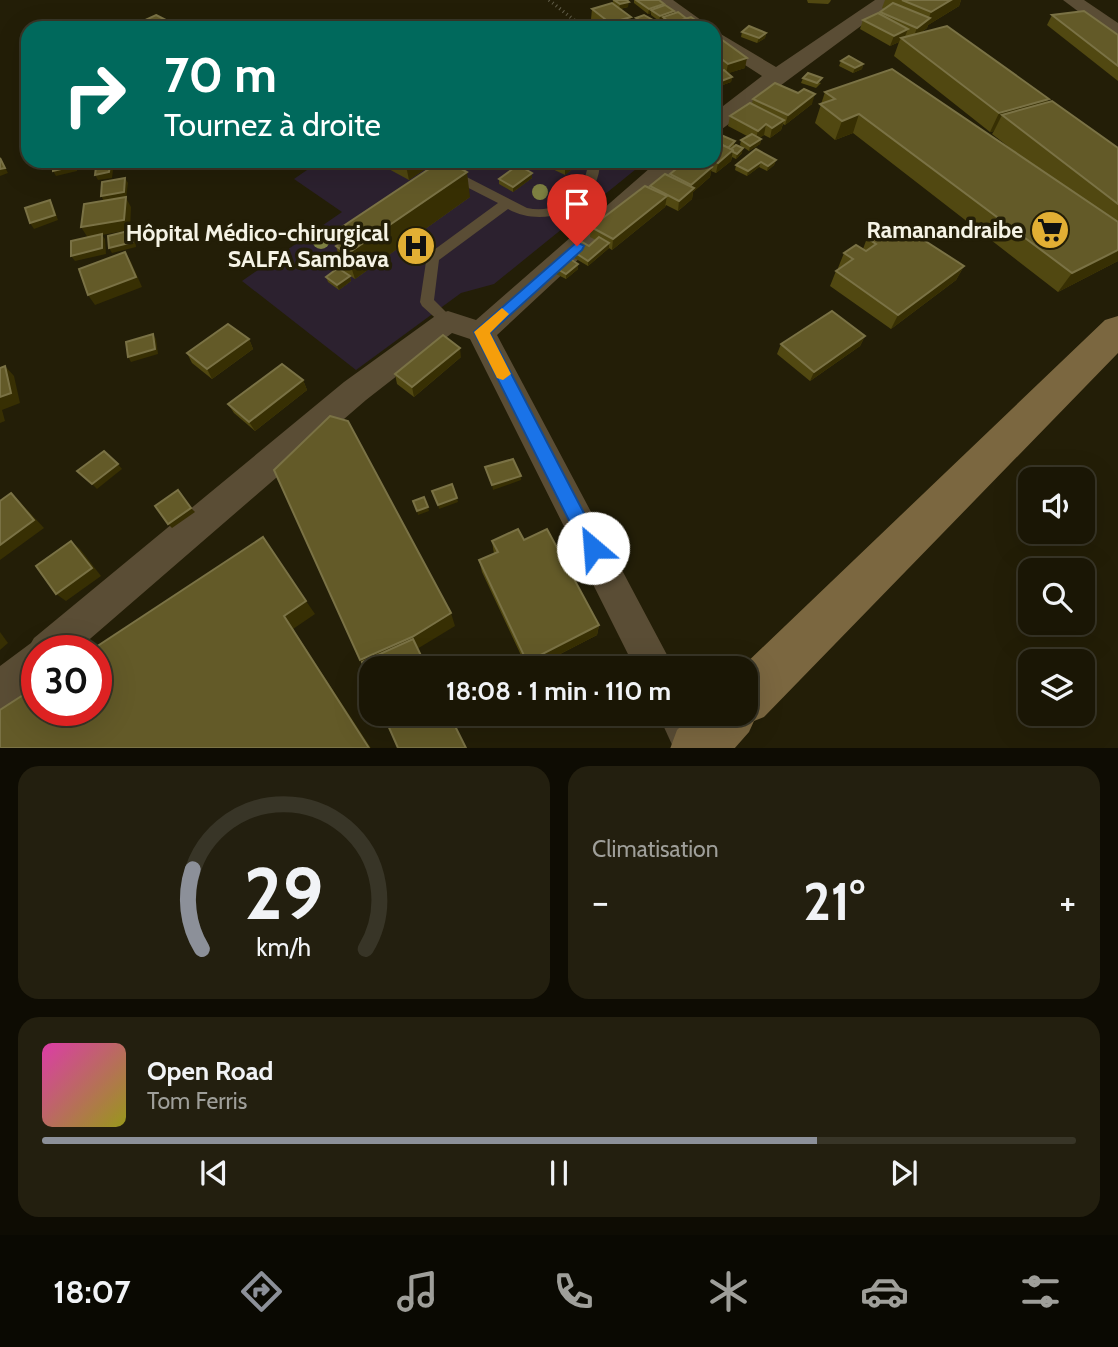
<!DOCTYPE html>
<html lang="fr">
<meta charset="utf-8">
<style>
body{margin:0;font-family:Cabin,sans-serif;background:#231f0f;color:#f1f3f6;height:100vh;display:flex;flex-direction:column;font-size:26px;white-space:nowrap}
*{box-sizing:border-box;margin:0}
p{font-size:23px;color:#9f9f9a}
.icon{flex:none;width:38px;height:38px;fill:none;stroke:currentColor;stroke-width:2;stroke-linecap:round;stroke-linejoin:round}
.map{position:relative;height:748px;overflow:hidden}
.side{display:flex;flex-direction:column;gap:18px;padding:18px;background:#0e0c03;flex:1}
.side>*{flex:none}
.guide{position:absolute;left:21px;top:21px;width:700px;height:147px;border-radius:21px;box-shadow:0 7px 28px #0002,0 0 0 2px #383527;background:#00695c;color:#fff;overflow:hidden}
.controls{position:absolute;left:1018px;top:467px;display:grid;gap:14px}
.controls a{display:grid;place-items:center;width:77px;height:77px;border-radius:14px;background:#1a1605;box-shadow:0 7px 28px #0002,0 0 0 2px #383527;font-size:35px}
.speed{position:absolute;left:21px;top:635px;display:flex;gap:14px;font-size:35px;font-weight:700;text-align:center}
.speed>*{display:grid;place-content:center;width:91px;height:91px;border-radius:50%;background:#1a1605;box-shadow:0 7px 28px #0002,0 0 0 2px #383527;line-height:1}
.speed .limit{border:10px solid #d22;background:#fff;color:#111}
.pin{position:absolute;display:grid;place-items:center;width:60px;height:60px;color:#fff;margin:-72px -30px;border-radius:50% 50% 50% 0;rotate:-45deg;box-shadow:0 0 7px #0007}
.pin .icon{rotate:45deg}
.me{position:absolute;width:77px;margin:-38px;rotate:333deg;stroke-linejoin:round;filter:drop-shadow(0 0 5px #0008)}
.turn{display:flex;align-items:center;gap:24px;height:147px;padding:0 28px;font-size:32px}
.turn .icon{width:91px;height:91px;stroke-width:2.5}
.turn b{display:block;font-size:49px;line-height:60px}
.big{font-size:52px;font-weight:700;line-height:1.1}
.side .tile{flex:1;display:flex;flex-direction:column;justify-content:center;gap:10px;min-width:0;padding:0 24px;border-radius:21px;background:#231f0f}
.side .dial{align-items:center;gap:0}
.dial svg{height:182px;overflow:visible;fill:none;stroke:#383527;stroke-width:7;stroke-linecap:round;text-anchor:middle}
.dial text{fill:#f1f3f6;stroke:none}
.song{display:flex;align-items:center;gap:21px}
.cover{width:84px;height:84px;border-radius:10px;background:linear-gradient(135deg,hsl(320 70% 55%),hsl(60 70% 35%))}
.played{height:7px;border-radius:4px;background:linear-gradient(90deg,#8c9099 75%,#383527 75%)}
.keys{display:flex;justify-content:space-around;direction:ltr}
.heat{display:flex;justify-content:space-between;align-items:center;font-size:38px;direction:ltr}
.side .tiles{flex:1;display:grid;gap:18px;grid-template-columns:1fr 1fr}
.tile:last-child{grid-column:span 2}
.trip{position:absolute;left:359px;top:656px;width:399px;height:70px;border-radius:21px;background:#1a1605;box-shadow:0 7px 28px #0002,0 0 0 2px #383527;font-weight:700;line-height:70px;text-align:center}
.dock{display:flex;height:112px;justify-content:space-around;align-items:center;background:#0a0902;color:#9f9f9a}
.dock .icon{width:49px;height:49px}
.dock .on{color:#8c9099}
.dock b{font-size:32px;color:#f1f3f6}
.map>svg:first-child{display:block}
</style>
<div class="map">
<svg width="1118" height="749" viewBox="0 0 1118 749">
<rect width="100%" height="100%" fill="#231e07"/>
<path fill="#2c212f" d="M320 161H646L494 284 461 293 356 370 242 281 342 212 294 179Z"/>
<g fill="none" stroke-linecap="round" stroke-linejoin="round">
<path stroke="#64604c" stroke-width="3.5" stroke-dasharray="1 3.5" stroke-linecap="butt" d="M549 0 584 28"/>
<path fill="#5a4d35" fill-rule="evenodd" d="M588 161H600C600 208 546 230 508 209L439 260 434 300 455 321 453 325H443L422 306 420 302 427 255 498 203 447 177V171H455L527 208C559 215 587 193 588 161Z"/>
<g fill="#5a4d35" fill-rule="evenodd">
<path d="M652 0H673L712 28H689Z"/>
<path d="M875 0H896L722 129 714 131V113L762 76 714 45V30L776 67Z"/>
<path d="M1063 0H1084L1118 23V38L1111 36Z"/>
<path d="M658 161H684L497 335 674 668H635L470 339 452 333 366 400 76 651H37V686L14 706 0 712V666L31 643 34 638 344 382 438 314 448 311 476 320Z"/>
<path d="M658 714H700L716 749H674Z"/>
</g>
<path fill="#7b6740" fill-rule="evenodd" d="M1118 316V353L764 717 754 721 749 732 734 749H670L677 730 694 714H746V668H741L1105 320Z"/>
</g>
<g fill="#7e8142">
<circle cx="540" cy="192" r="8"/>
<circle cx="321" cy="240" r="9"/>
</g>
<g fill="#514811">
<path d="M613 0 628 7 620 9 631 17 630 20 642 28H602L591 19 592 9 613 3Z"/>
<path d="M634 0H659L664 6 674 11V13L706 28H671L662 22 663 20 659 21 651 15V13L648 14 634 3Z"/>
<path d="M807 0H831L830 2 828 4 808 3Z"/>
<path d="M885 0H961L959 6 928 25 927 28 920 33 1047 102 1118 148V261L1058 292 853 133 835 140 815 123 825 92 1019 155 992 134 994 131 990 132 894 56 899 42 890 46 860 29 863 20 879 14 880 12 885 9 882 8Z"/>
<path d="M1052 15 1118 35V81L1047 25Z"/>
<path d="M636 18 652 25 644 28 636 23Z"/>
<path d="M742 32 766 33 765 38 757 43 741 37Z"/>
<path d="M714 34 745 68 728 73 732 77 731 82 720 86 714 80V74L722 71 714 64Z"/>
<path d="M841 61 863 64 862 69 853 73 839 66Z"/>
<path d="M803 78 821 83 816 88 801 83Z"/>
<path d="M753 99 812 104 785 125 783 124 781 130 770 138 764 135 759 138 761 139 760 144 749 151 740 145 741 140 747 136 728 126 730 116 752 104Z"/>
<path d="M735 141 734 146 742 153 736 159 732 157 731 161 716 173 711 171 710 177 693 192 692 199 678 211 666 205 665 207 612 250 609 248 588 266 571 256V250L589 246 596 240 590 237 591 227 650 188V186L670 176V174L686 161H714Z"/>
<path d="M776 160 774 165 767 171 759 167 747 176 735 170 736 165Z"/>
<path d="M384 161H437L409 180 385 167Z"/>
<path d="M525 161H582L565 175 542 164 536 169 525 164Z"/>
<path d="M532 178 513 192 499 184V179Z"/>
<path d="M470 197 355 279 343 271 336 246 340 243 336 231Z"/>
<path d="M889 236 964 266 956 280 891 329 830 286 836 271 839 269 838 268 844 253 863 249 867 238Z"/>
<path d="M578 264V269L566 279 554 273V267Z"/>
<path d="M350 276 351 281 339 290 328 282 326 277Z"/>
<path d="M865 336 860 346 810 381 777 354 781 344Z"/>
<path d="M249 339 253 349 212 379 192 363 187 353Z"/>
<path d="M461 357 414 397 397 384 395 374Z"/>
<path d="M303 380 307 390 255 431 234 413 228 404Z"/>
<path d="M524 540 599 625 597 635 533 668H527L482 572 479 560 494 554 492 541Z"/>
</g>
<g fill="#372f03">
<path d="M951 0H961L959 6 928 25 927 28 913 38 917 28 928 20 931 12Z"/>
<path d="M629 2 628 7 619 9 620 4Z"/>
<path d="M664 4 663 9 651 10V13L648 14 649 9Z"/>
<path d="M674 11V16L663 17V20L659 21 660 16Z"/>
<path d="M631 17 630 27 612 26V28H609L610 23Z"/>
<path d="M164 19 166 24 158 28H146Z"/>
<path d="M653 20 652 25 644 28 645 23Z"/>
<path d="M908 29 904 39 901 38 899 42 890 46 894 36Z"/>
<path d="M766 33 765 38 757 43 759 38Z"/>
<path d="M747 58 745 68 726 74 728 64Z"/>
<path d="M863 64 862 69 853 73 855 68Z"/>
<path d="M732 77 731 82 720 86 721 81Z"/>
<path d="M815 94 812 104 785 125 788 115Z"/>
<path d="M1049 99 1038 118 1002 115 994 131 990 132 999 113Z"/>
<path d="M859 114 853 133 835 140 842 121Z"/>
<path d="M784 120 781 130 770 138 772 128Z"/>
<path d="M766 124 764 135 755 141 758 131Z"/>
<path d="M761 139 760 144 749 151 750 146Z"/>
<path d="M743 148 742 153 736 159 737 154Z"/>
<path d="M733 150 731 161 716 173 718 163Z"/>
<path d="M0 158 8 173 0 176Z"/>
<path d="M776 160 774 165 767 171 768 166Z"/>
<path d="M75 161 77 165V171L56 176 53 171Z"/>
<path d="M405 161H437L409 180Z"/>
<path d="M535 161H542V164L536 169Z"/>
<path d="M565 161H582L565 175Z"/>
<path d="M761 162 759 167 747 176 748 171Z"/>
<path d="M110 165 113 170 112 178 98 180 95 175Z"/>
<path d="M712 167 710 177 693 192 692 199 678 211 679 201 690 192 691 185Z"/>
<path d="M467 172 470 197 355 279 347 254Z"/>
<path d="M532 173V178L513 192V187Z"/>
<path d="M125 178 128 183 126 198 131 207 130 230 102 235 105 239 106 254 75 261 71 256 88 238 81 227 104 201 101 196Z"/>
<path d="M667 196 665 207 612 250 613 239Z"/>
<path d="M50 200 53 205 58 220 34 229 30 223Z"/>
<path d="M132 230 135 235 136 247 112 253 109 248Z"/>
<path d="M609 243V248L588 266V261Z"/>
<path d="M1118 250V261L1058 292 1072 273Z"/>
<path d="M125 252 131 262 142 287 95 305 88 295Z"/>
<path d="M578 264V269L566 279V274Z"/>
<path d="M964 266 956 280 891 329 898 315Z"/>
<path d="M350 276 351 281 339 290 337 285Z"/>
<path d="M153 334 156 339 158 354 131 362 128 357Z"/>
<path d="M865 336 860 346 810 381 814 372Z"/>
<path d="M249 339 253 349 212 379 207 369Z"/>
<path d="M460 348 461 357 414 397 412 387Z"/>
<path d="M5 366 14 376 20 403 2 410 5 421 0 423V397Z"/>
<path d="M303 380 307 390 255 431 249 422Z"/>
<path d="M118 464 122 469 97 489 92 484Z"/>
<path d="M521 476V480L493 490 492 485Z"/>
<path d="M11 493 20 502 44 528 0 560V545Z"/>
<path d="M457 498 458 502 439 509 438 505Z"/>
<path d="M428 507 429 511 418 515 417 511Z"/>
<path d="M191 508 195 512 172 528 168 524Z"/>
<path d="M71 541 80 549 101 576 66 601 56 594Z"/>
<path d="M306 601 315 614 293 629 371 748H369L284 616Z"/>
<path d="M451 613 455 626 417 649 368 672 360 660Z"/>
<path d="M599 625 597 635 533 668H528L527 662Z"/>
<path d="M0 632 8 643 0 650Z"/>
</g>
<g fill="#635a28" stroke="#7a7245" stroke-width="2">
<path d="M614 0H627L629 2 620 4Z"/>
<path d="M636 0H659L664 4 649 9Z"/>
<path d="M902 0H951L931 12Z"/>
<path d="M612 3 631 17 610 23 592 9Z"/>
<path d="M893 3 930 18 917 28 880 12Z"/>
<path d="M665 5 674 11 660 16 651 10Z"/>
<path d="M1084 11 1118 35V66L1052 15Z"/>
<path d="M678 12 687 19 675 22 674 26 663 17Z"/>
<path d="M878 13 908 29 894 36 863 20Z"/>
<path d="M156 15 164 19 146 28H136L132 26Z"/>
<path d="M644 15 653 20 645 23 636 18Z"/>
<path d="M691 17 706 28H682L675 22Z"/>
<path d="M631 20 642 28H614L612 26Z"/>
<path d="M749 26 766 33 759 38 742 32Z"/>
<path d="M947 26 1049 99 999 113 901 38Z"/>
<path d="M714 34 747 58 728 64 714 53Z"/>
<path d="M849 56 863 64 855 68 841 61Z"/>
<path d="M892 69 1118 222V250L1072 273 859 114 842 121 820 104 835 99 825 92Z"/>
<path d="M724 70 732 77 721 81 714 74Z"/>
<path d="M808 73 822 78 817 83 803 78Z"/>
<path d="M775 83 798 93 804 89 815 94 788 115 753 99Z"/>
<path d="M1052 101 1118 148V204L1002 115Z"/>
<path d="M750 103 784 120 772 128 766 124 758 131 730 116Z"/>
<path d="M714 132 735 141 728 148 714 141Z"/>
<path d="M752 134 761 139 750 146 741 140Z"/>
<path d="M714 141 733 150 718 163 714 161Z"/>
<path d="M736 145 743 148 737 154 733 152V150L731 149Z"/>
<path d="M756 149 776 160 768 166 761 162 748 171 736 165Z"/>
<path d="M0 158 5 168 0 169Z"/>
<path d="M66 161H74V166L53 171V164Z"/>
<path d="M441 161H447L467 172 347 254 336 246 348 238 336 231Z"/>
<path d="M686 161H699L712 167 691 185 670 174Z"/>
<path d="M110 165 109 172 95 175 96 167Z"/>
<path d="M518 165 532 173 513 187 499 179Z"/>
<path d="M665 174 694 188 679 201 650 186Z"/>
<path d="M125 178 124 192 101 196 102 182Z"/>
<path d="M645 186 667 196 613 239 591 227Z"/>
<path d="M126 197 124 220 81 227 84 204Z"/>
<path d="M50 200 55 215 30 223 25 208Z"/>
<path d="M902 226 964 266 898 315 836 271 853 259 844 253 856 245 866 251 876 244 867 238 880 230 889 236Z"/>
<path d="M132 230 133 242 109 248 108 236Z"/>
<path d="M102 234V248L71 256V241Z"/>
<path d="M599 237 609 243 588 261 571 250 582 242 589 246Z"/>
<path d="M125 252 136 277 88 295 79 269Z"/>
<path d="M567 257 578 264 566 274 554 267Z"/>
<path d="M338 268 350 276 337 285 326 277Z"/>
<path d="M832 311 865 336 814 372 781 344Z"/>
<path d="M228 324 249 339 207 369 187 353Z"/>
<path d="M153 334 155 349 128 357 126 342Z"/>
<path d="M443 335 460 348 412 387 395 374Z"/>
<path d="M282 364 303 380 249 422 228 404Z"/>
<path d="M5 366 11 393 0 397V368Z"/>
<path d="M330 416 348 421 451 613 412 637 360 660 274 470Z"/>
<path d="M104 451 118 464 92 484 77 471Z"/>
<path d="M513 459 521 476 492 485 485 467Z"/>
<path d="M452 484 457 498 438 505 432 491Z"/>
<path d="M178 490 191 508 168 524 155 506Z"/>
<path d="M11 493 34 520 0 545V501Z"/>
<path d="M424 497 428 507 417 511 413 501Z"/>
<path d="M518 529 524 540 547 529 599 625 527 662 479 560 498 552 492 541Z"/>
<path d="M263 537 306 601 284 616 369 748H0V710L37 686V710H96V651H90Z"/>
<path d="M71 541 92 568 56 594 36 566Z"/>
<path d="M413 639 427 668H371V684L362 662Z"/>
<path d="M383 714H449L466 748H398Z"/>
</g>
<path fill="#1a73e8" stroke="#114b97" stroke-width="2" d="M577 242 584 246 582 250 490 333 599 542 602 548 599 554 593 557 586 554 474 332Z"/>
<path fill="#f59e0b" d="M502 308 509 314 490 333 511 374 503 380 497 378 474 332Z"/>
<defs>
<symbol id="supermarket-disc" viewBox="-11 -11 22 22"><circle r="9.5" fill="#e2af34" stroke="#231e07"/><path d="M-6-5.5h2.5l.6 2H6L4.5 2H-2.5L-4.4-4H-6ZM-1.5 3.2a1.3 1.3 0 1 0 .1 0ZM3 3.2a1.3 1.3 0 1 0 .1 0Z" fill="#111"/></symbol>
<symbol id="hospital-disc" viewBox="-11 -11 22 22"><circle r="9.5" fill="#e2af34" stroke="#231e07"/><path d="M-5-5h3v3.5h4V-5h3V5h-3V1.5h-4V5h-3Z" fill="#111"/></symbol>
</defs>
<g fill-rule="evenodd">
<use href="#supermarket-disc" x="1028" y="208" width="44" height="44"/>
<use href="#hospital-disc" x="394" y="224" width="44" height="44"/>
</g>
<g text-anchor="middle" dominant-baseline="central" stroke-width="7" stroke-linejoin="round" paint-order="stroke">
<g font-size="23" font-weight="bold" fill="#f5f3e5" stroke="#231e07" text-anchor="end">
<text x="1023" y="230">Ramanandraibe</text>
<text x="389" y="233">Hôpital Médico-chirurgical<tspan x="389" dy="26">SALFA Sambava</tspan></text>
</g>
</g>
</svg>
<div class="controls">
<a><svg class="icon" aria-label="sound" viewBox="0 0 24 24"><path d="M4 9h4l5-4v14l-5-4H4zM17 9q2 3 0 6"/></svg></a>
<a><svg class="icon" aria-label="search" viewBox="0 0 24 24"><circle cx="10" cy="10" r="6"/><path d="M15 15l6 6"/></svg></a>
<a><svg class="icon" aria-label="layers" viewBox="0 0 24 24"><path d="M12 4l9 5-9 5-9-5zM3 14l9 5 9-5"/></svg></a>
</div>
<div class="speed"><div class="limit">30</div></div>
<div class="pin" style="left:577px;top:246px;background:#d93025"><svg class="icon" aria-label="arrive" viewBox="0 0 24 24"><path d="M6 21V4h12l-3 4 3 4H6"/></svg></div>
<svg class="me" style="left:593px;top:548px" viewBox="-20 -20 40 40"><circle r="19" fill="#fff"/><path d="M0-13L10 11 0 6-10 11z" fill="#1a73e8"/></svg>
<div class="trip">18:08 · 1 min · 110 m</div>
<div class="guide">
<div class="turn"><svg class="icon" aria-label="right" viewBox="0 0 24 24"><path d="M7 20v-9h11M14 6l5 5-5 5"/></svg><div><b>70 m</b>Tournez à droite</div></div>
</div>
</div>
<section class="side">
<div class="tiles">
<div class="tile dial"><svg viewBox="0 0 100 80">
<path d="M14 69A42 42 0 1 1 86 69"/>
<path d="M14 69A42 42 0 0 1 10 34" stroke="#8c9099"/>
<text x="50" y="56" font-size="32" font-weight="700">29</text>
<text x="50" y="72" font-size="11">km/h</text>
</svg></div>
<div class="tile"><p>Climatisation</p>
<div class="heat"><a>−</a><b class="big">21°</b><a>+</a></div>
</div>
<div class="tile">
<div class="song"><i class="cover"></i><div><b>Open Road</b><p>Tom Ferris</p></div></div>
<div class="played"></div>
<div class="keys"><svg class="icon" aria-label="previous" viewBox="0 0 24 24"><path d="M18 5L8 12l10 7zM5 5v14"/></svg><svg class="icon" aria-label="pause" viewBox="0 0 24 24"><path d="M8 5v14M16 5v14"/></svg><svg class="icon" aria-label="next" viewBox="0 0 24 24"><path d="M6 5l10 7-10 7zM19 5v14"/></svg></div>
</div>
</div>
</section>
<nav class="dock">
<b>18:07</b>
<svg class="icon on" aria-label="directions" viewBox="0 0 24 24"><path d="M12 3l9 9-9 9-9-9zM9 14v-3h6M13 9l2 2-2 2"/></svg>
<svg class="icon" aria-label="music" viewBox="0 0 24 24"><path d="M9 18V5l10-2v13"/><circle cx="6" cy="18" r="3"/><circle cx="16" cy="16" r="3"/></svg>
<svg class="icon" aria-label="phone" viewBox="0 0 24 24"><path d="M5 4h4l2 5-3 2q2 4 5 5l2-3 5 2v4C11 20 4 13 5 4z"/></svg>
<svg class="icon" aria-label="climate" viewBox="0 0 24 24"><path d="M12 3v18M4 7l16 10M4 17L20 7"/></svg>
<svg class="icon" aria-label="car" viewBox="0 0 24 24"><path d="M5 17H2v-5l4-1 3-4h7l3 4 3 1v5h-3M9 17h6M6 11h13"/><circle cx="7" cy="17" r="2"/><circle cx="17" cy="17" r="2"/></svg>
<svg class="icon" aria-label="filters" viewBox="0 0 24 24"><path d="M4 7h16M4 17h16"/><circle cx="9" cy="7" r="2"/><circle cx="15" cy="17" r="2"/></svg>
</nav>
